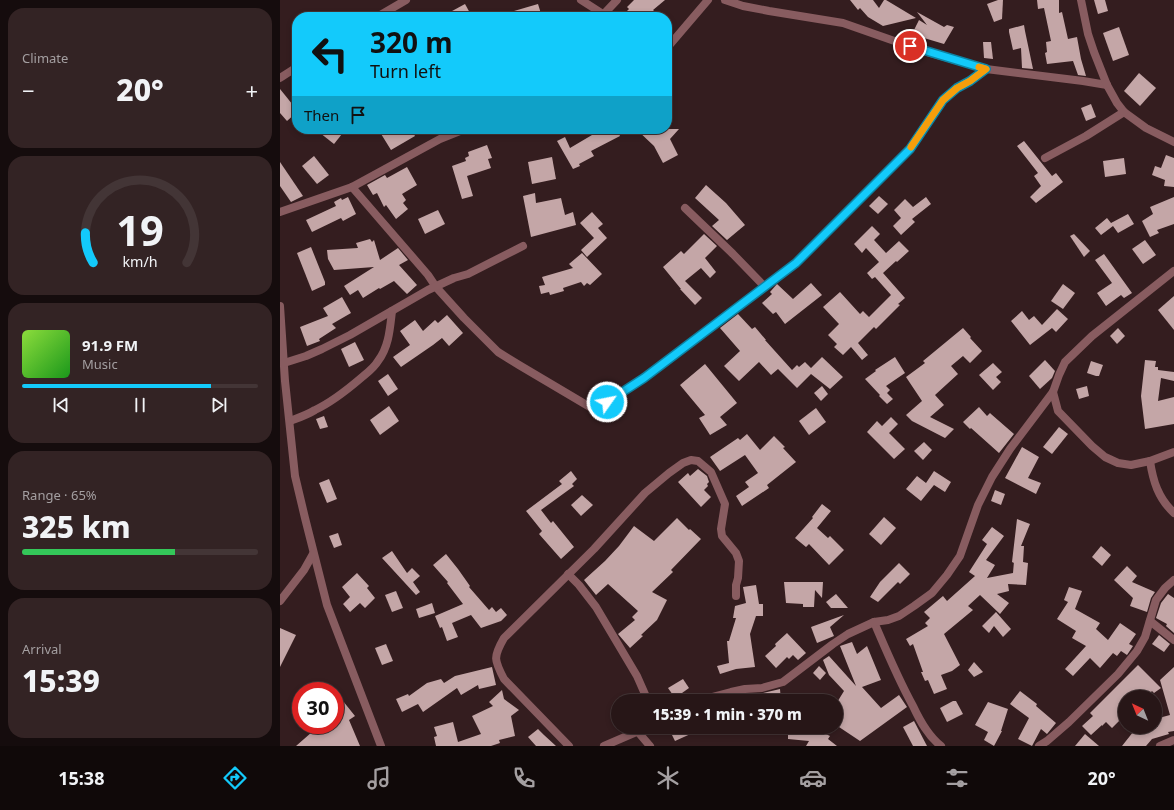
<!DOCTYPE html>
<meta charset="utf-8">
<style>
body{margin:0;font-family:"Noto Sans",sans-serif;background:#332324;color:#f1f3f6;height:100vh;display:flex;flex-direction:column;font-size:15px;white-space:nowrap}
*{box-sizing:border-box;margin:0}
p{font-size:13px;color:#a49fa1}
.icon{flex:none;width:22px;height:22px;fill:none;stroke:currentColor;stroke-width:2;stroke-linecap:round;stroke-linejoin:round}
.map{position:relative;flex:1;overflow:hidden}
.details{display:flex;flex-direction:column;gap:8px;padding:8px;background:#150c0d;width:280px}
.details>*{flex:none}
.banner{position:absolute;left:12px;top:12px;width:380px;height:122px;border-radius:16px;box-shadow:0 2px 6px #0003,0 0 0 1px #433536;background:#13cafb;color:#111;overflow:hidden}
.needle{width:26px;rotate:317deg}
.buttons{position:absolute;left:838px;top:690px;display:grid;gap:8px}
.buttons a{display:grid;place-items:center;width:44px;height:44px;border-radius:50%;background:#271617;box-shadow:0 2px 6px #0003,0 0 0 1px #433536;font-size:20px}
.speed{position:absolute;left:12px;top:682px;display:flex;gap:8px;font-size:20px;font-weight:700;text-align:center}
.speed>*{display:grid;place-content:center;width:52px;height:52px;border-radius:50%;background:#271617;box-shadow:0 2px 6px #0003,0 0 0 1px #433536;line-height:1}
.speed .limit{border:6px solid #d22;background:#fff;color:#111}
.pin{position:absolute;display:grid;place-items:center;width:34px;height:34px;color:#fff;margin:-17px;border:2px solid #fff;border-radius:50%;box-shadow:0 1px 4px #0007}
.me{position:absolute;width:44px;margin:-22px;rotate:57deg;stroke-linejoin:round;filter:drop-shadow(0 0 3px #0008)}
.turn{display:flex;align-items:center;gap:14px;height:84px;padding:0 12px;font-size:18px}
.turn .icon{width:52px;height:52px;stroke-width:2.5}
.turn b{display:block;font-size:28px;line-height:34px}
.then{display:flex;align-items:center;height:38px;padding:0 12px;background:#0003;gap:8px;font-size:15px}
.big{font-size:30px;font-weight:800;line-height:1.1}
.details .widget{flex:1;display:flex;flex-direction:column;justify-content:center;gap:6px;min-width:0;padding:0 14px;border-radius:16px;background:#332324}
.details .dial{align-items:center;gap:0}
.dial svg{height:104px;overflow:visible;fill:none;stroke:#433536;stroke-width:7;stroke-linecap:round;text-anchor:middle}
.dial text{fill:#f1f3f6;stroke:none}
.song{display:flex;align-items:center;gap:12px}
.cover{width:48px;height:48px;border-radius:6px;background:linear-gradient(135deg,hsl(90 70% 55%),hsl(120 70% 35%))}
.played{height:4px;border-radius:2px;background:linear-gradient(90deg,#13cafb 80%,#433536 80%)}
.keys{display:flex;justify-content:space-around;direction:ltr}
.heat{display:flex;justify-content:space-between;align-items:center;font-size:22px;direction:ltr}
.charge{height:6px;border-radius:3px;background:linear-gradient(90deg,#34c759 65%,#433536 0)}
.trip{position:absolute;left:331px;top:694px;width:232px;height:40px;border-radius:20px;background:#271617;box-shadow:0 2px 6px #0003,0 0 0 1px #433536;font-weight:800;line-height:40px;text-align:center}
.menu{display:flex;height:64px;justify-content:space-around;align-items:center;background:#100909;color:#a49fa1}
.menu .icon{width:28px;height:28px}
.menu .selected{color:#13cafb}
.menu b{font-size:18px;color:#f1f3f6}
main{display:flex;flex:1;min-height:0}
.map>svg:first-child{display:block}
</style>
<main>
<section class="details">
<div class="widget"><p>Climate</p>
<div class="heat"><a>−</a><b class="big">20°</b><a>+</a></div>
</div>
<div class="widget dial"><svg viewBox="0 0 100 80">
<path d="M14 69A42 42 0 1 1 86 69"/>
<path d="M14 69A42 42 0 0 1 8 46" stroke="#13cafb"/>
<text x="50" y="56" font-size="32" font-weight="700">19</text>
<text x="50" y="72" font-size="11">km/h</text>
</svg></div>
<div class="widget">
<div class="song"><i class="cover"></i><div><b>91.9 FM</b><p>Music</p></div></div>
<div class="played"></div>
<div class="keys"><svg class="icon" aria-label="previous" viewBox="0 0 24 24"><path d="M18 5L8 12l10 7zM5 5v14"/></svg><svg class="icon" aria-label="pause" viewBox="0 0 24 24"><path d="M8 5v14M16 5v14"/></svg><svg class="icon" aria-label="next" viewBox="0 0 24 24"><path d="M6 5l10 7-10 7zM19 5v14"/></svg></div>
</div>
<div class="widget"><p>Range · 65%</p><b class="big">325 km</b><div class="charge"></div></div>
<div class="widget"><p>Arrival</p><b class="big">15:39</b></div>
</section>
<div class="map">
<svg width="894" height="746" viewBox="0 0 894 746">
<rect width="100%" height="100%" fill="#341d1f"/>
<g fill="#c4a6a7">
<path d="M354 0H385L373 10 380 17H341L349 9 347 7Z"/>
<path d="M570 0H593L599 8 604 0H606L636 18 603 26 588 17 580 8 578 10Z"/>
<path d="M718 0H723L722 19 714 22 707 4Z"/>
<path d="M757 0H779V13L782 12 788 39 797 37 801 59 806 76 798 75 793 61 767 64 765 53 767 52 766 42 771 41 764 8 758 9Z"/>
<path d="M814 0H825L828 11 818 14Z"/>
<path d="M185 4 190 13 182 17H161Z"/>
<path d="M258 4 262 17H221L220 15Z"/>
<path d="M637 12 664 27 667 25 674 27 664 44 644 38 633 32 639 20 647 25Z"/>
<path d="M744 25 745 31 753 69 742 68 741 48 733 50 729 32V29Z"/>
<path d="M839 27 849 55 833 61 823 33Z"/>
<path d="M703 42H711L713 59 704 58Z"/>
<path d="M859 73 876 88 860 106 844 91Z"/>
<path d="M0 89 17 110V112L7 121 0 113Z"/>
<path d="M811 104 816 117 806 121 801 108Z"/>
<path d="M35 129H66L54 144Z"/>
<path d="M98 129H108L111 134 120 129H131L135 136 111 150Z"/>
<path d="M308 129H337L340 136 311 151 314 156 299 164 300 166 293 169 277 141 285 137 290 148 312 135Z"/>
<path d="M356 129H399L390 139 398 155 383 163 374 146Z"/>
<path d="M744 141 772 176 776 173 783 182 756 203 750 197 761 186 754 176 758 173 737 146Z"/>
<path d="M207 145 212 158 208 159 211 168 187 176 193 196 182 199 172 166 186 161 185 158 189 156 188 152Z"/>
<path d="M886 155 894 158V187L884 186 885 180 872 175 875 166 881 168Z"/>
<path d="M34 156 49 175 37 184 22 166Z"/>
<path d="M272 157 276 179 252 184 248 162Z"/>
<path d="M844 158 846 174 825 177 823 161Z"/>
<path d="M0 162 23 196 11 202 0 186Z"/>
<path d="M127 167 137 185 122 194 126 200 123 203 128 209 116 219 106 205 104 207 97 193 93 195 87 185 105 175 107 178Z"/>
<path d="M426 185 446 203 465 225 447 240 432 226 439 220 415 198Z"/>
<path d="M255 193 256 203 281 198 285 215 293 212 296 225 251 237 243 196Z"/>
<path d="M599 196 608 204 598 214 589 206Z"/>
<path d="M68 197 76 214 63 221 61 218 32 232 26 220 56 206 54 202 61 198 62 200Z"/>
<path d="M646 197 651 204 632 219 635 222 621 235 613 226 621 218 614 210 625 199 633 207Z"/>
<path d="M894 197V224L877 230 879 233 870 237 862 221 873 214 870 207Z"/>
<path d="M158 210 165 224 145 234 138 219Z"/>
<path d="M312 212 323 224 318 228 327 238 307 257 301 250 314 238 300 223Z"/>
<path d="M848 214 854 224 838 233 833 226 821 235 815 228 827 218 831 223Z"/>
<path d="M592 226 600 234 594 240 606 253 619 241 629 251 617 262 616 261 603 273 625 298 618 304 620 305 596 329 594 327 578 343 588 355 582 360 571 347 563 355 554 347 557 344 548 335 559 324 543 307 560 292 580 314 583 311 589 317 611 295 595 277 592 279 587 273 599 262 586 248 582 253 574 244Z"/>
<path d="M424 234 437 246 425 258 436 272 430 278 421 268 405 281 422 298 415 305 400 289H401L383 267 401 251 404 254Z"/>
<path d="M794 234 810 251 804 257 790 236Z"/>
<path d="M90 239 92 242 94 240 100 260 118 248 128 260 119 265 137 285 127 294 114 281 100 289 99 288 83 298 78 290 70 295 64 286 94 267 54 270 48 259 47 250 78 248 76 243Z"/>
<path d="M865 240 876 255 863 264 852 249Z"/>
<path d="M31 247 45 282V285L32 291 17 253Z"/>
<path d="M302 253 322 274 310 285 307 283 304 286 301 282 283 288 284 291 270 295 269 292 261 294 259 286 265 285 262 277 293 268 289 264Z"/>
<path d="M824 254 852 293 844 298 841 295 826 306 817 293 832 283 815 260Z"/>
<path d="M531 283 542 295 505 324 496 312 493 314 482 303 492 294 490 292 497 284 513 299Z"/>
<path d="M783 284 795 293 783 309 771 301Z"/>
<path d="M894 296V330L878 310Z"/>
<path d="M62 297 71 313 52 324 56 328 39 339 40 341 27 346 20 327 48 316 43 308Z"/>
<path d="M777 309 788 319 776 332 772 328 750 345 731 321 742 311 749 320 754 316 762 325Z"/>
<path d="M458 314 472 329 475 327 486 340H485L512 370 517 365 519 367 525 362 531 368 542 357 563 377 550 389 531 374 517 388 498 369 491 375 479 362 459 381 444 366 460 351 440 328Z"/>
<path d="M167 315 183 333 169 346 162 338 153 345 121 367 113 357 130 345 120 331 135 320 143 331 155 320 158 323Z"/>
<path d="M683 328 691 337 690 338 702 351 690 363 683 356 671 366 678 374 655 395 664 405 650 417 674 429 665 438 632 421 626 415 642 401 626 377 645 363 643 361Z"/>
<path d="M838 328 845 336 837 344 830 336Z"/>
<path d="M75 342 84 360 69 367 61 349Z"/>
<path d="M615 357 625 373 606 386 610 390 607 393 613 399 607 404 599 396 600 395 585 379 596 371 595 370Z"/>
<path d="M765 360 775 371 772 378 760 389 749 376Z"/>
<path d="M865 360 876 361 875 367H878V370L894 372V381L881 378 878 401 894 397V424L865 429 861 396Z"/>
<path d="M811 361 823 365 819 376H816L807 373Z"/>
<path d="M713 363 722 372 716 377 721 382 713 390 699 375Z"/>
<path d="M425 364 457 403 440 417 447 425 430 435 419 418 425 415 400 385Z"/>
<path d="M108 374 118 389 108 396 98 381Z"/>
<path d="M542 386 548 394 541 401 534 393Z"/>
<path d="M807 386 809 396 799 399 796 389Z"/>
<path d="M109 406 119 421 100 435 90 420Z"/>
<path d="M699 407 707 416 710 413 711 414 734 434 719 453 691 428 690 429 683 422Z"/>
<path d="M536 408 546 422 529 435 519 421Z"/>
<path d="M44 416 48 427 40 429 36 419Z"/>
<path d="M611 417 618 424 609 433 625 449 614 459 587 432 597 421 602 426Z"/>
<path d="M779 427 788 434 772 454 763 447Z"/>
<path d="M467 434 480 450 494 436 505 447 503 448 516 462 487 485 489 488 462 506 456 496 469 487 465 482 478 473 465 455 440 471 430 457 458 438 460 440Z"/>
<path d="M644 442 652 450 643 460 634 451Z"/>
<path d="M742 447 759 457 748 478 761 483 756 494 725 478Z"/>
<path d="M418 469 427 476 429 482 427 484 428 486 424 490 431 497 421 507 398 482 408 473 410 476Z"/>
<path d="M291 471 297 479 292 484 294 486 261 510 271 523 273 521 294 547 281 559 259 534 262 531 246 511 282 484 279 481Z"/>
<path d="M654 471 671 482 665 492 654 485 641 501 626 489 637 476 646 483Z"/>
<path d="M49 479 57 499 47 503 39 483Z"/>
<path d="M715 490 725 494 721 505 711 501Z"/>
<path d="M302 495 313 505 301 516 291 505Z"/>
<path d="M542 504 551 511 537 528 548 538 550 536 564 550 549 565 529 544 526 547 515 538 533 518 532 517Z"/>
<path d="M604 517 616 528 601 545 589 534Z"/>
<path d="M397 518 409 530 410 529 421 539 391 570 393 572 372 592 387 600 377 620 361 635 363 636 350 648 338 634 355 620 352 617 358 611 328 584 316 595 304 580 325 561 339 546 354 526 374 541Z"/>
<path d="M737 519 750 524 741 546H744L743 562 748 563 746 585 728 584 729 591 717 594 729 603 720 614 700 595 688 606 693 610 664 634 680 665 672 671 661 675 667 689 654 694 648 680 645 681 641 672H643L633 644 630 646 626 639 648 626 645 623 650 618 644 612 663 596 667 601 695 576 689 572 707 544 702 540 712 527 724 536 706 560 715 565 707 578 733 573 734 561V563L732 562Z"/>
<path d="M58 533 62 545 54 548 49 536Z"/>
<path d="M821 546 831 555 822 566 812 557Z"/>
<path d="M112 551 127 573 132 568 140 576 133 582 140 592 136 595 102 558Z"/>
<path d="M166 554 178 569 190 586 189 587 209 610 212 607 216 612 221 608 227 615 221 621 201 628 191 615 172 623 178 637 167 641 162 627 160 628 155 616 183 604 167 583 168 582 153 565Z"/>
<path d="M619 563 630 574 620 584 618 582 598 602 590 597 600 582Z"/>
<path d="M847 566 857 576 852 582 875 592 871 598 867 612 850 606 853 598 834 580Z"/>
<path d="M77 573 89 586 87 588 95 598 85 608 80 603 70 612 63 604 70 597 62 587Z"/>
<path d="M504 582H543L542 598 535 590 534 607H523V604L506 603Z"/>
<path d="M476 585 479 604H483V616H476L470 634 475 667 456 669 440 674 437 666 449 663 447 641H449L456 618H453L455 606 466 603 463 587Z"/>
<path d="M789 587 802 591 795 609 820 623 816 629 828 640 840 623 856 634 849 644 853 646 847 655 841 651 837 656 833 653 820 668 810 658 793 676 785 669 806 646 792 638 796 631 777 619 788 602 784 600Z"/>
<path d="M116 591 123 608 112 612 105 595Z"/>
<path d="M556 594 568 608H551L546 602Z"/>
<path d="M888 594 894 598V633L886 626 887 624 876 618 881 603Z"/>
<path d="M152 603 155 613 139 618 136 609Z"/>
<path d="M716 612 731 629 723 637 714 626 709 633 702 626Z"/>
<path d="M564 615 550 627 554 636 537 643 531 627Z"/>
<path d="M0 628 16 635 0 667Z"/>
<path d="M507 633 526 653 518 660 513 655 509 659 507 657 496 668 485 656 496 646 495 644Z"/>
<path d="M879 635 890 644 884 652 872 644Z"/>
<path d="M572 642 577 654 587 646 601 680 582 687 601 708 619 695 627 707 580 741 556 725V704L564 691 549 675 543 660 549 656 576 686 560 646Z"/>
<path d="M106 644 113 661 102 665 95 648Z"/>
<path d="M694 662 703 672 694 677 688 670Z"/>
<path d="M858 665 881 688 874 693 872 691 866 697H845V715L832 728 826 722 822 726V725L811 735 802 726 813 716 810 713Z"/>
<path d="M539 666 546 673 540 680 533 673Z"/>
<path d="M212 667 216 685 199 689 198 685 181 695 177 688 143 712 138 704 122 712 116 699 128 694 129 696 147 683 161 679 164 683 175 676Z"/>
<path d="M894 667V731L888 732 889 734 872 739 866 746H842L857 727H878L875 719 890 715 880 680Z"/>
<path d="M403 679 409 688 395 698 388 688Z"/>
<path d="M500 689 501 701H459V696L483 693Z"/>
<path d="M222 690 224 699 239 710 231 716 235 736 219 740 220 743 211 746H156L154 737 157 736 154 727 173 722 178 742 201 734 192 716 213 706 209 702Z"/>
<path d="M740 691 757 704 756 706 776 723 767 734 761 729 752 746 738 739 749 718 730 704Z"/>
<path d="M63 701 75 716 69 720 80 746H16L40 725H55V707Z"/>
<path d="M673 701H676L683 714 667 722 660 708Z"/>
<path d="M708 702 728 709 721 731H722L714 746 704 740 708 732 695 725Z"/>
<path d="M634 721 647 746H633L623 727Z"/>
<path d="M398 727H426L395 741 391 733 399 729Z"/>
<path d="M533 728 550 736 548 739 557 746H526L529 741 508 739V731L531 734Z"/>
<path d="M258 729 264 735 276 746H256L248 737Z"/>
<path d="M805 734 819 746H795Z"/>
</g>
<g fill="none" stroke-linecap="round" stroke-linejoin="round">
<g stroke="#885c60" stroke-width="8">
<path d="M301 0 323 14"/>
<path d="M445 0 463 6 489 11 563 23 643 51 706 69 803 81 827 85"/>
<path d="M801 0 808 34 814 52 827 85 837 103 844 112 866 128 894 142"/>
<path d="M97 17 126 0"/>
<path d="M321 17 337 0"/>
<path d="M387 48 428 0"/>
<path d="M0 78 17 67"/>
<path d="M765 158 806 136 844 112"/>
<path d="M72 187 148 275 156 287 184 318 218 352 239 365 315 410 364 378 516 263 630 149 663 100 677 88 690 81 706 69"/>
<path d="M405 208 453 254 485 287"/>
<path d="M0 212 72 187 160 139 185 129"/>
<path d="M0 306 5 381 15 476 25 518 47 605 101 746"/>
<path d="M4 363 26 356 42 349 70 335 148 290 174 278 188 274 243 246"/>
<path d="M773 392 778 411 812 446 825 457 838 463 851 465 870 461 894 452"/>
<path d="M10 421C18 418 27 415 35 410 52 402 67 390 81 378 87 373 94 368 98 361 109 347 110 328 112 311"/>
<path d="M870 461C873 481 878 498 894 513"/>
<path d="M288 574 299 585 316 607 357 676 368 701"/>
<path d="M0 601 24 570 33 554"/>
<path d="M870 621 894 640"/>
<path d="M594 622C606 650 618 679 633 706 640 721 648 736 661 746"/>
<path d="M424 701 432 697 451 692 465 689 482 688 503 682 553 644 568 634 594 622 608 620 619 616 634 606 652 593 667 575 680 556 698 505 712 477 730 449 773 392 779 375 785 362 812 336 894 271"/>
<path d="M358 732 370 746"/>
<path d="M289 746 224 679C214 660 213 657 224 638L314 549 365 493 389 473 403 463 411 460 418 461 431 472 445 504 441 529 442 536 456 553 459 561 458 578 456 585V596"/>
<path d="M324 746 368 727"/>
<path d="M759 746 767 741 789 722 838 674 857 651 865 637 876 600 885 588 894 580"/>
<path d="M880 746 894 740"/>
</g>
</g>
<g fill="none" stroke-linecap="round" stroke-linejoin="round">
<defs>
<path id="route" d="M327 402 364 378 516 263 630 149 663 100 677 88 690 81 706 69 630 46"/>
</defs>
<use href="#route" stroke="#0c83a3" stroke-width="10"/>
<use href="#route" stroke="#13cafb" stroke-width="7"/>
<path stroke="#f59e0b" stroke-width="7" d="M631 147 663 100 677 88 690 81 706 69 699 67"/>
</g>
</svg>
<div class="buttons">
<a><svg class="needle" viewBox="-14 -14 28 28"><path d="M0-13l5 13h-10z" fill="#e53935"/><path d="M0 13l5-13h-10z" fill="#a49fa1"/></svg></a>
</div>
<div class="speed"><div class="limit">30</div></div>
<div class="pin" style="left:630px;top:46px;background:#d93025"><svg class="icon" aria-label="arrive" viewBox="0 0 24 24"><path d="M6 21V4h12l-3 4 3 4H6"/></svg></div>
<svg class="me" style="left:327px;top:402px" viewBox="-20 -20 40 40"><circle r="17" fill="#13cafb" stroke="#fff" stroke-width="3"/><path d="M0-11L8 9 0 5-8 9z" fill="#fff"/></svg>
<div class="trip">15:39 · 1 min · 370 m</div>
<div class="banner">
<div class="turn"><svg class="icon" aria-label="left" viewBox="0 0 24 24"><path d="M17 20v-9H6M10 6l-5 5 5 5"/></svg><div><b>320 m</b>Turn left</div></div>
<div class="then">Then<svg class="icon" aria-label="arrive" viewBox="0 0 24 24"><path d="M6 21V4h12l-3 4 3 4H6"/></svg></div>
</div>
</div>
</main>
<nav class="menu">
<b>15:38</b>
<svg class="icon selected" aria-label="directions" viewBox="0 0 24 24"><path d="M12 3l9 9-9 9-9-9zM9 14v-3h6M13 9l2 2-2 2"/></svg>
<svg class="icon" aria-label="music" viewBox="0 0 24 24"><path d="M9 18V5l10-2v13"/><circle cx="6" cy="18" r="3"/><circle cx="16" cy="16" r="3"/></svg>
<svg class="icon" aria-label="phone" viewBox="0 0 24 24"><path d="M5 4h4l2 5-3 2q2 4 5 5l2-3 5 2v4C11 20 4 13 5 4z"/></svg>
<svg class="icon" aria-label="climate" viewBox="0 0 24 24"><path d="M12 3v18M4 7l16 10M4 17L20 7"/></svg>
<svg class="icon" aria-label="car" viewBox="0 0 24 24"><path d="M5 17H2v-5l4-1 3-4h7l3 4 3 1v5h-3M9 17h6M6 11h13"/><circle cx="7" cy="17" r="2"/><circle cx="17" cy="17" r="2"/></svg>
<svg class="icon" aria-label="filters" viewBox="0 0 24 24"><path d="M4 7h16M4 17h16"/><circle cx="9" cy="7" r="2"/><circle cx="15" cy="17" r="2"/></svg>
<b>20°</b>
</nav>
